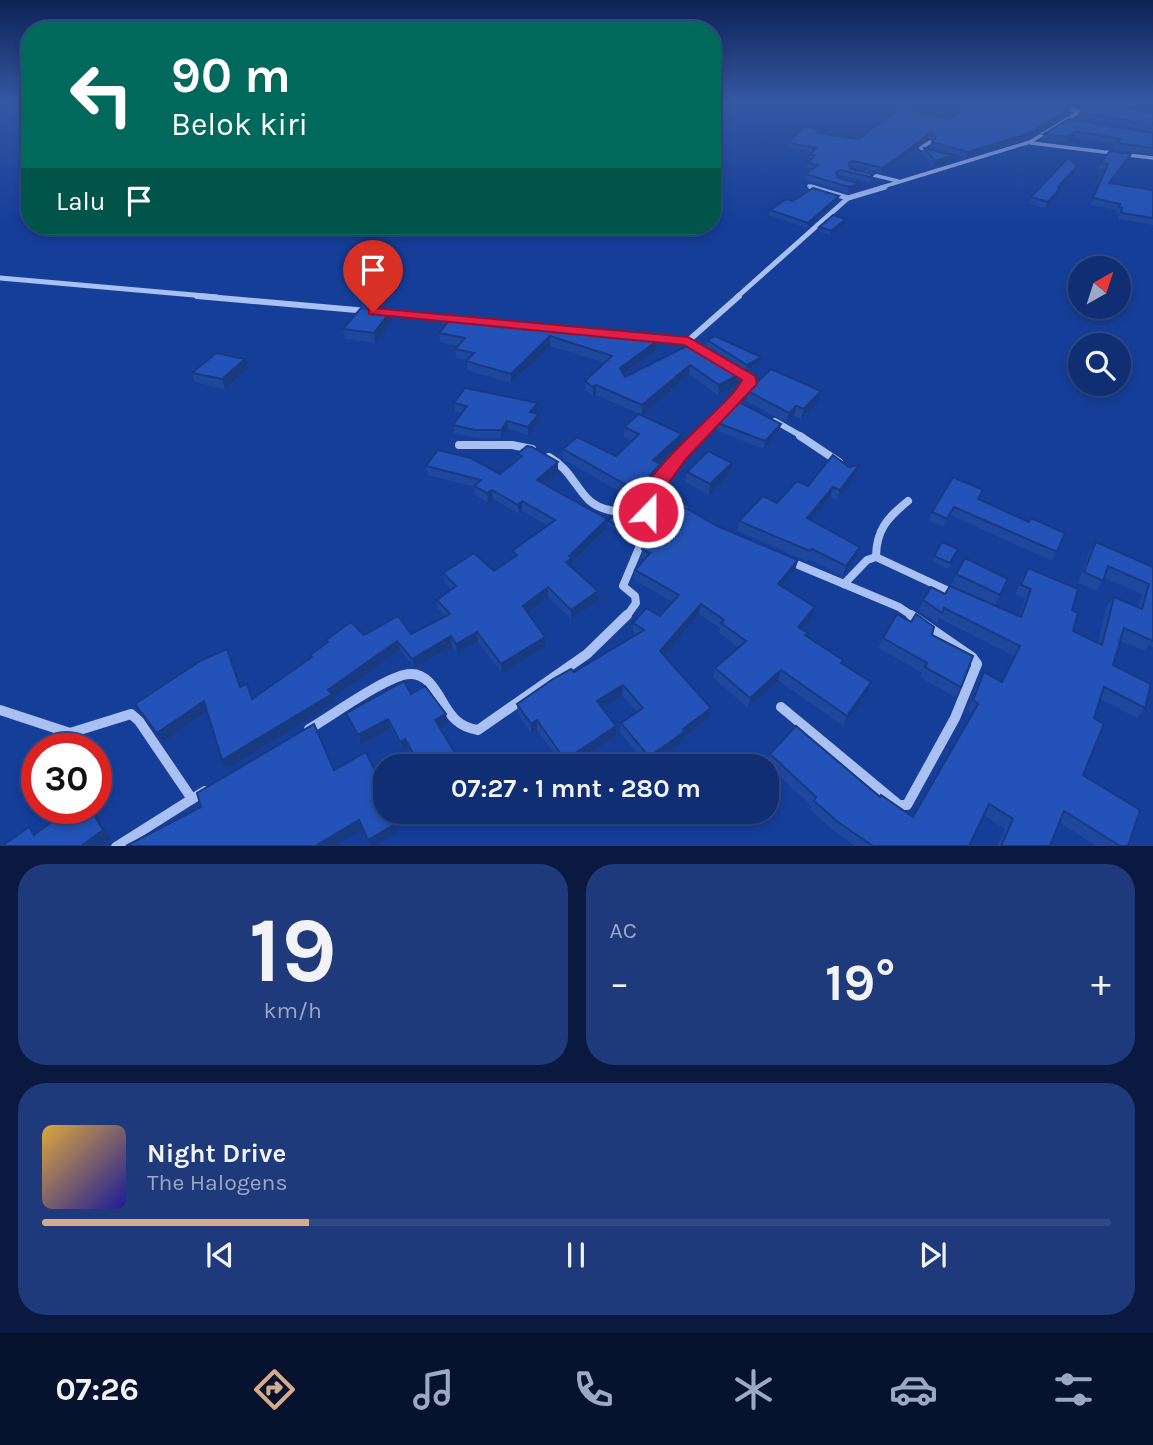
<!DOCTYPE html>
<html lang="id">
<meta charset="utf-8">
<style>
body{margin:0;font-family:Karla,sans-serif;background:#1e3a7b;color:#f1f3f6;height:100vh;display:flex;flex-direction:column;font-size:26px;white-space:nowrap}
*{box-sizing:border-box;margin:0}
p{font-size:23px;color:#9ca8c4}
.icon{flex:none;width:38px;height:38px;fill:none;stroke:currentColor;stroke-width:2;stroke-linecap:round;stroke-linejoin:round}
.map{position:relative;height:846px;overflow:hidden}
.details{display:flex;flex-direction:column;gap:18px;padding:18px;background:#09193f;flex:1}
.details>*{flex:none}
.guide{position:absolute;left:21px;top:21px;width:700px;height:214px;border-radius:28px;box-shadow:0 4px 10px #0003,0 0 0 2px #304a85;background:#00695c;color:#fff;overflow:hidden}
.needle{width:46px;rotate:39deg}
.controls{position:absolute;left:1068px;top:256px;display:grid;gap:14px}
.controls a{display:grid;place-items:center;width:63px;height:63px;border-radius:50%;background:#102e73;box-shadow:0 4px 10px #0003,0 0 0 2px #304a85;font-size:35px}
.speed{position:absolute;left:21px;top:733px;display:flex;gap:14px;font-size:35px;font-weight:700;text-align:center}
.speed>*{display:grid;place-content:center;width:91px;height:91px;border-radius:50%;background:#102e73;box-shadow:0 4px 10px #0003,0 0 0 2px #304a85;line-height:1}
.speed .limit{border:10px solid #d22;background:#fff;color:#111}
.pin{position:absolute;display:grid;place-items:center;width:60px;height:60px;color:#fff;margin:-72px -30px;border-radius:50% 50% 50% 0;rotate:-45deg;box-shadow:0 0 7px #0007}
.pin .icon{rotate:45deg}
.me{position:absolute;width:77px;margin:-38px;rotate:22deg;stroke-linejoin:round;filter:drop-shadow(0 0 5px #0008)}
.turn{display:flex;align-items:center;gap:24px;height:147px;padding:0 35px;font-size:32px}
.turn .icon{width:91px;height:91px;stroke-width:2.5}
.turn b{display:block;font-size:49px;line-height:60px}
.then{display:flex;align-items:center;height:66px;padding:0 35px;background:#0003;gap:14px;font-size:26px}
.big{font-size:52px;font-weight:700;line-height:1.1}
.details .widget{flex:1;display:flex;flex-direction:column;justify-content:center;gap:10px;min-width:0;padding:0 24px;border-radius:28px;background:#1e3a7b}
.details .dial{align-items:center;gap:0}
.dial b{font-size:91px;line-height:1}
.song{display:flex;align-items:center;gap:21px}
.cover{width:84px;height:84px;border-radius:10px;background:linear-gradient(135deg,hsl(40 70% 55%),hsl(240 70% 35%))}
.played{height:7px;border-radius:4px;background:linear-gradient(90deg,#d6ab8b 25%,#304a85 25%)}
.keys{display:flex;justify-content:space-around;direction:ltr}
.heat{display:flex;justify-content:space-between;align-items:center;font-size:38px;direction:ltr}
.details .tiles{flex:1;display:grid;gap:18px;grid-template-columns:1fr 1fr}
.widget:last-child{grid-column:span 2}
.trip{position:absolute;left:373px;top:754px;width:406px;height:70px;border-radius:28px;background:#102e73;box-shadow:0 4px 10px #0003,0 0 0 2px #304a85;font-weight:700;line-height:70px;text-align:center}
.tab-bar{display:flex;height:112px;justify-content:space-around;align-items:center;background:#06122e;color:#9ca8c4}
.tab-bar .icon{width:49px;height:49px}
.tab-bar .active{color:#d6ab8b}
.tab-bar b{font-size:32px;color:#f1f3f6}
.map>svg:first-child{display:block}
</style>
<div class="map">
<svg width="1153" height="847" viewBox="0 0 1153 847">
<rect width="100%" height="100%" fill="#153e99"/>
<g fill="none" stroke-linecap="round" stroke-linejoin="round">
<g stroke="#a8c0f2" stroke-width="3.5">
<path d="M930 142 921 148 931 152"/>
<path d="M1031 143 1153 158"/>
<path d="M865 173 898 181"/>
<path d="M809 186 817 188"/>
<path d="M879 188 1030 142 1079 112 1045 102"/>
</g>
<g stroke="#a8c0f2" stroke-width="5">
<path d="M811 187 848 198"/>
<path d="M0 278 217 297"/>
<path d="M737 297 848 198 885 187"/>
</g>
<g stroke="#a8c0f2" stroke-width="6">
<path d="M197 296 368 311"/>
<path d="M383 313 459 319"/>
<path d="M492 322 539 327"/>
<path d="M579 330 688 341 698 346"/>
<path d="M688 341 739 296"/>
<path d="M775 421 803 437"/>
<path d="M698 437 749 384 751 380 738 370"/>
</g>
<g stroke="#a8c0f2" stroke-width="8">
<path d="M800 436 839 462"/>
<path d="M459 445H512L532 449"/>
<path d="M549 457C567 467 573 482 586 497 600 514 628 513 648 512"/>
<path d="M648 498 684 510"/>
<path d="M876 557C876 530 888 517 908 501"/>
<path d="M789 561 899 607 914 617"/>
<path d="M844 584 867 560 876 557 953 593"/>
<path d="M626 617 636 603 635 596 623 586 644 536 648 498 699 436"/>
</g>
<g stroke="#a8c0f2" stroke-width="10">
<path d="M781 707 899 805H907L955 718 977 664 972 657 911 615"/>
<path d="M0 710 70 733 131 714 139 721 192 799 205 791"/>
<path d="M309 729C330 717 389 674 410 674 426 673 435 689 442 701 451 717 459 727 478 730L587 654 627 615"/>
<path d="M116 847 192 799"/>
</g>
</g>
<g fill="#1e479e">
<path d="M1068 113 1028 138 966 157 931 147 933 141 930 138 881 173 852 166 849 167 850 169 874 174 872 179 869 182 840 175 838 176V178L860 189 848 193 804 179 805 174 812 169 807 168 808 163 811 160 809 159 810 155 812 152 788 148 789 143 819 133 858 139 949 119Z"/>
<path d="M1080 113H1153V154L1114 149 1116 144 1073 137 1067 143 1042 140 1044 134 1069 119 1152 134 1151 131 1078 118Z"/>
<path d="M924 148 951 162 933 167 922 154Z"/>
<path d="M1129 159 1111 183 1153 190V225L1118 219 1119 214 1116 213 1117 210 1090 205 1106 170 1098 169 1101 163Z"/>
<path d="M1075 172 1060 189 1058 194 1045 208 1029 204 1031 197Z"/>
<path d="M839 196 837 200 807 228 769 215 770 210 793 201Z"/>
<path d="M845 223 830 235 818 231 819 227Z"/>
<path d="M392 321 375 343 345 339 343 329Z"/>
<path d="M500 321V324L526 330 656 350 624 374 625 377 695 342 743 382 718 395 689 374 642 415 596 395 593 397 585 390V381L605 363 550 346 511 383 467 370V360L456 358 455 349 458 346 440 342 439 333Z"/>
<path d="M707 340 760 362 746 370 706 345Z"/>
<path d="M248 368 225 389 195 382 192 373Z"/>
<path d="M748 391H821L818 401 801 419 794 416 787 423 746 401Z"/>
<path d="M454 403 538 410 536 413 539 414V422L528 435 508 429 501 438H476L454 433 453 425 462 413 455 411Z"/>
<path d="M718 423 781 424 779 431 764 449 717 431Z"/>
<path d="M624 427 681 444 660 463 659 474 636 501 563 459V449L616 456 632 441 624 437Z"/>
<path d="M517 454 558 462V471L543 484 607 519 606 529 572 563V568L598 601 571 619 548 597 528 612 545 646 502 673 478 642 457 653 452 646 415 668 400 650 333 698 335 703 227 769 207 712 163 742 142 713 232 659 241 686 253 698 311 657 310 655 327 643 326 640 364 635 411 634 445 616 438 609 437 600 451 589 445 583 443 573 494 571 513 559 512 551 547 525 522 511 519 514 493 499 488 503 475 495 474 487 428 475 426 466 500 474 518 459Z"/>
<path d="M732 463 730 473 709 495 685 482 687 472Z"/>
<path d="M856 475 837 500 830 497 811 520 856 557 843 576 809 559 807 561 738 531 739 521 777 503Z"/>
<path d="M979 500 1057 552 1052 561 950 515 943 527 929 521 932 512Z"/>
<path d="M639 519 635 541 608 526V521Z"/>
<path d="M659 524 717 526 798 560 795 570 782 586 812 617 802 629 806 636 842 663 867 692 843 726 778 680 748 708 713 678 715 668 738 647 719 633 720 628 699 614 664 655 711 708 709 718 684 737V741L648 766 620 732 621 723 637 712 622 695 602 708 616 726V736L570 766H563L537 730 531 734 518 714 517 704 574 672 635 635 633 633V623L660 616 673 602 634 580 635 570 644 560 642 559V549Z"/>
<path d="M1096 542 1153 567V647L1149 645 1145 651 1121 641 1113 665 1145 708 1137 718 1100 699 1094 718 1083 775 1128 846H1096L1059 822 1050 846H997L1005 829 984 815 969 846H855L834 831 810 810 811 806 767 764 770 754 880 797 913 817 972 714 967 710 978 682 984 672 1001 681 1014 656 939 618 937 623 919 611 923 600 945 594 1019 616 1025 599 1015 595 1022 578 1028 568 1072 610 1073 631 1098 643 1106 607 1114 597 1138 607 1142 594 1104 578 1096 591 1078 583 1089 552Z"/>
<path d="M958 549 948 569 932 561 934 556Z"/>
<path d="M956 574 1000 595 995 605 951 585Z"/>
<path d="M932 635 961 687 955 697 920 677 922 673 878 648 883 638Z"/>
<path d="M411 694 448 723 440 728 463 766H417L408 749 403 751 390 728 361 745 350 722 346 713Z"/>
</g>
<g fill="#183a81">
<path d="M1070 109 1068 113 1028 138 966 157 968 152Z"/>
<path d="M1075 131 1073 137 1067 143 1069 137Z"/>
<path d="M931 133 930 138 881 173 883 168Z"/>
<path d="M1131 154 1129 159 1106 189 1109 183Z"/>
<path d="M953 155 951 162 933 167 935 161Z"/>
<path d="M1077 166 1075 172 1060 189 1058 194 1045 208 1048 202 1058 187Z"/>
<path d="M861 184 860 189 848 193 849 187Z"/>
<path d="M839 196 837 200 807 228 808 223Z"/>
<path d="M846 219 845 223 830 235 831 231Z"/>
<path d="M390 312 392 321 375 343 374 333Z"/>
<path d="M550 336V346L511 383V374Z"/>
<path d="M657 341 656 350 619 377 620 368Z"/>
<path d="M761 357 760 362 746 370 747 365Z"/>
<path d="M245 359 248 368 225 389 222 379Z"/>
<path d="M690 365 689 374 642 415V405Z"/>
<path d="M744 372 743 382 718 395 719 385Z"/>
<path d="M596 385V395L593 397V387Z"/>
<path d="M821 391 818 401 801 419 804 409Z"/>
<path d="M538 403V410L530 419V412Z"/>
<path d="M796 406 794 416 787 423 789 413Z"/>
<path d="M539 414V422L528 435V427Z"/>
<path d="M507 421 508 429 501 438V430Z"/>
<path d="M781 424 779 431 764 449 765 441Z"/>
<path d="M682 434 681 444 653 470V460Z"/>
<path d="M558 462V471L537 490V480Z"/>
<path d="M732 463 730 473 709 495 710 484Z"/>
<path d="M660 464 659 474 636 501 637 491Z"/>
<path d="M859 465 856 475 837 500 840 490Z"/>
<path d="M833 487 830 497 805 528 807 518Z"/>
<path d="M492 490 493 499 488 503 487 493Z"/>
<path d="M522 501V511L519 514 518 505Z"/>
<path d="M607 519 606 529 572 563V568L566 562 569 556Z"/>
<path d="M860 547 856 557 843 576 846 566Z"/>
<path d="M798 560 795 570 776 594 778 584Z"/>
<path d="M548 587V597L524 615 523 606Z"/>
<path d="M598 591V601L571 619V610Z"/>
<path d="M701 604 699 614 659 661 660 651Z"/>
<path d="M815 607 812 617 795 637 798 627Z"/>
<path d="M477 632 478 642 457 653 456 644Z"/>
<path d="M451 636 452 646 415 668 412 659Z"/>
<path d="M545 637V646L502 673 501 664Z"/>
<path d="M397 641 400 650 333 698 335 703 227 769 222 760 328 690Z"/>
<path d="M227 649 232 659 244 696 240 687Z"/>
<path d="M781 670 778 680 748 708 750 698Z"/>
<path d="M871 682 867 692 843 726 847 716Z"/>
<path d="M623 685 622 695 597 711V701Z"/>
<path d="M204 701 209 710 163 742 157 733Z"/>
<path d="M711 708 709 718 684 737V741L648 766 649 757 683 729Z"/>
<path d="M446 714 448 723 437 730 435 720Z"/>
<path d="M388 719 390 728 361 745 358 735Z"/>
<path d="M537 720V730L531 734V724Z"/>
<path d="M616 726V736L570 766H565V760Z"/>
<path d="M405 739 408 749 403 751 400 742Z"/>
<path d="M385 792V802L381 794Z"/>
<path d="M90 808H92L111 839 102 846H81Z"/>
<path d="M359 820 363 829 334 846H315Z"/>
<path d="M395 824 397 833 374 846H370L368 840Z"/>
</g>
<g fill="#2353b8" stroke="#183a81" stroke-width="2">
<path d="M973 102H1051L1070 109 1030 133 968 152 932 142 936 137 931 133 883 168 853 161 849 163 850 169 874 174 870 177 841 170 836 172 838 178 861 184 849 187 805 174 818 165 808 163 815 155H810L816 148 789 143 803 126 820 129 817 133 858 139 900 108 949 119Z"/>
<path d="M1097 102 1153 113V125L1080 113Z"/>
<path d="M1069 119 1153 133V148L1117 143 1120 139 1075 131 1069 137 1044 134Z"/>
<path d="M924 148 953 155 935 161Z"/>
<path d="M1110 151 1131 154 1109 183 1153 190V218L1121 213 1122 208 1119 207 1120 204 1093 198 1108 164 1101 163Z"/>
<path d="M1068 158 1077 166 1058 187 1060 188 1048 202 1031 197Z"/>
<path d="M813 188 839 196 808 223 770 210 786 199 793 201Z"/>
<path d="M833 215 846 219 831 231 819 227Z"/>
<path d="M361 308 390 312 374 333 343 329Z"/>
<path d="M453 316 495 320 500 321 498 324 526 330 533 324 572 330 574 327 592 332 597 329 629 338 635 333 657 341 620 368 625 377 695 342 744 372 719 385 690 365 642 405 596 385 593 387 585 381 612 356 550 336 511 374 466 361 474 353 455 349 465 338 439 333Z"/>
<path d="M715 336 761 357 747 365 707 340Z"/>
<path d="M216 353 245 359 222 379 192 373Z"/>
<path d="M771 369 821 391 804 409 796 406 789 413 748 391Z"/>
<path d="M465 388 538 403 530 412 539 414 528 427 507 421 501 430H475L453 425 467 406 454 403Z"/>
<path d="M739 402 781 424 765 441 718 423Z"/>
<path d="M639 414 682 434 653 460 660 464 637 491 563 449 577 437 616 456 639 434 624 427Z"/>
<path d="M527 446 532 447 558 462 537 480 607 519 569 556 572 558 566 562 598 591 571 610 548 587 523 606 545 637 501 664 477 632 456 644 451 636 412 659 397 641 328 690 332 694 222 760 204 701 157 733 135 704 200 661 227 649 240 687 247 684 252 699 312 657 310 655 328 642 326 640 351 622 364 635 398 616 411 634 450 614 437 600 456 586 443 573 474 553 494 571 517 555 512 551 555 520 522 501 518 505 492 490 487 493 474 486 481 480 426 466 438 450 471 458 500 474 522 456 517 454Z"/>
<path d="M708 451 732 463 710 484 687 472Z"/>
<path d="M833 455 849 467 859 465 840 490 833 487 807 518 860 547 846 566 812 549 810 551 739 521 763 496 777 503 797 481 808 486Z"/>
<path d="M953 477 983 490 978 499 1029 522 1031 518 1065 533 1057 552 954 507 947 519 932 512Z"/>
<path d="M679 504 717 526 798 560 778 584 815 607 798 627 808 633 805 635 843 660 841 663 871 682 847 716 781 670 750 698 715 668 746 641 721 623 724 620 701 604 660 651 711 708 683 729 685 731 649 757 621 723 643 708 623 685 597 701 616 726 565 760 537 720 531 724 517 704 553 679 571 669 574 672 644 630 633 623 646 608 660 616 679 595 635 570 650 553 642 549 652 521 659 524Z"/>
<path d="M617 512 639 519 635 535 608 521Z"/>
<path d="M942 542 958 549 950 563 934 556Z"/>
<path d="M1096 542 1153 567V641L1124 628 1113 665 1151 684 1145 708 1104 687 1094 718 1104 724 1083 775 1140 810 1128 846H1120L1064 811 1050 846H1001L1013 819 989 804 969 846H873L838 822 814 801 816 797 770 754 796 726 880 797 881 795 913 817 978 704 973 700 984 672 1002 682 1020 646 944 608 942 613 923 600 931 587 945 594 950 586 1021 617 1031 589 1021 585 1028 568 1078 589 1072 610 1078 613 1073 631 1102 645 1114 597 1142 609 1149 584 1108 566 1103 581 1084 572Z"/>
<path d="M965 558 1008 579 1000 595 956 574Z"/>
<path d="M897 614 911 622 916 614 934 627 932 635 973 656 961 687 925 667 927 663 883 638Z"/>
<path d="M404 681 411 694 425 686 446 714 435 720 463 766H420L405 739 400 742 388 719 358 735 346 713Z"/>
<path d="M314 724 334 770 366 752 385 792 381 794 385 803V812H389L395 824 368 840 359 820 315 846H126L201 807 197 793Z"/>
<path d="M70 808H90L103 830 81 846H2L29 827 34 835Z"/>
</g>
<linearGradient id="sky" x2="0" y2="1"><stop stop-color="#0c2254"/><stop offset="0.46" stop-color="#3558a2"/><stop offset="1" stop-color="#3558a2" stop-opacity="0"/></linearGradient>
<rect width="1153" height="221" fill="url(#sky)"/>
<path fill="#e11d48" stroke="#92132f" stroke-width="2" d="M373 308 688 337 755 376 757 384 686 459 657 499 654 517H642C622 481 728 410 742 380L684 345 369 314V309Z"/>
</svg>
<div class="controls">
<a><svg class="needle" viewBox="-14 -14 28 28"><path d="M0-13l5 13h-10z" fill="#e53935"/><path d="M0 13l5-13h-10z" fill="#9ca8c4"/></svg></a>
<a><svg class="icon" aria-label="search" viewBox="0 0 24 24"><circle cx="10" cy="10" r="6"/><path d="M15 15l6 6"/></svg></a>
</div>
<div class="speed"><div class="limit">30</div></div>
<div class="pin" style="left:373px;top:312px;background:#d93025"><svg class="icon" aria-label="arrive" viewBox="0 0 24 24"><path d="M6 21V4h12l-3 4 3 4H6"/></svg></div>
<svg class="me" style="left:648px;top:512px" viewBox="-20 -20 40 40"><circle r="17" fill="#e11d48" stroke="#fff" stroke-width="3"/><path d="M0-11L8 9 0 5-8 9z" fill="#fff"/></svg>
<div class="trip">07:27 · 1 mnt · 280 m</div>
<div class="guide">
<div class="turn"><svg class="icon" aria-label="left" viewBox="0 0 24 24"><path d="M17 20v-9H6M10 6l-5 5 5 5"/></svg><div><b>90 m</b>Belok kiri</div></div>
<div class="then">Lalu<svg class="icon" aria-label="arrive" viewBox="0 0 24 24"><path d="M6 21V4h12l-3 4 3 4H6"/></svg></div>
</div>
</div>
<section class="details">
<div class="tiles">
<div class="widget dial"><b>19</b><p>km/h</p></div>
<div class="widget"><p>AC</p>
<div class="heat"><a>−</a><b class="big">19°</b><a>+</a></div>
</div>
<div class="widget">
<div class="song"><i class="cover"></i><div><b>Night Drive</b><p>The Halogens</p></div></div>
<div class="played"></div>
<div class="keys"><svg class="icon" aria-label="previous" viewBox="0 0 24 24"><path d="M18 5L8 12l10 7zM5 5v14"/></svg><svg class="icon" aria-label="pause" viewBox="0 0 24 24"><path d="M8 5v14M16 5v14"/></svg><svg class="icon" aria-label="next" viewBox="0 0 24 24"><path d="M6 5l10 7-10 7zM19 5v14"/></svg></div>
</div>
</div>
</section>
<nav class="tab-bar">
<b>07:26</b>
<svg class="icon active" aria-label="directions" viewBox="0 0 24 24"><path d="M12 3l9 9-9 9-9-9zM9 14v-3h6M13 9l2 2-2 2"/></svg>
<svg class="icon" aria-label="music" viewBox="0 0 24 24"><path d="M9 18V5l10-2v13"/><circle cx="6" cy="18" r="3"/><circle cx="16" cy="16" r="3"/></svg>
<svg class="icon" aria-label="phone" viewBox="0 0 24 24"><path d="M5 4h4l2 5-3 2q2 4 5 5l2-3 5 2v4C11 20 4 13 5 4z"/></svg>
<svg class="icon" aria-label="climate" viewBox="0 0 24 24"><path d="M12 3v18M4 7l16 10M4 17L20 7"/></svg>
<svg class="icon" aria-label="car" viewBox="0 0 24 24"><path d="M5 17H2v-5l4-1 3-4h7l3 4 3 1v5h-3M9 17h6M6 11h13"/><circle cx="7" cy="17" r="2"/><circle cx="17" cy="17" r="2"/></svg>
<svg class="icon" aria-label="filters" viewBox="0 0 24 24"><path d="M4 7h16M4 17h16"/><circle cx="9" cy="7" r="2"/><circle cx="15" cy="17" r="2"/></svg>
</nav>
